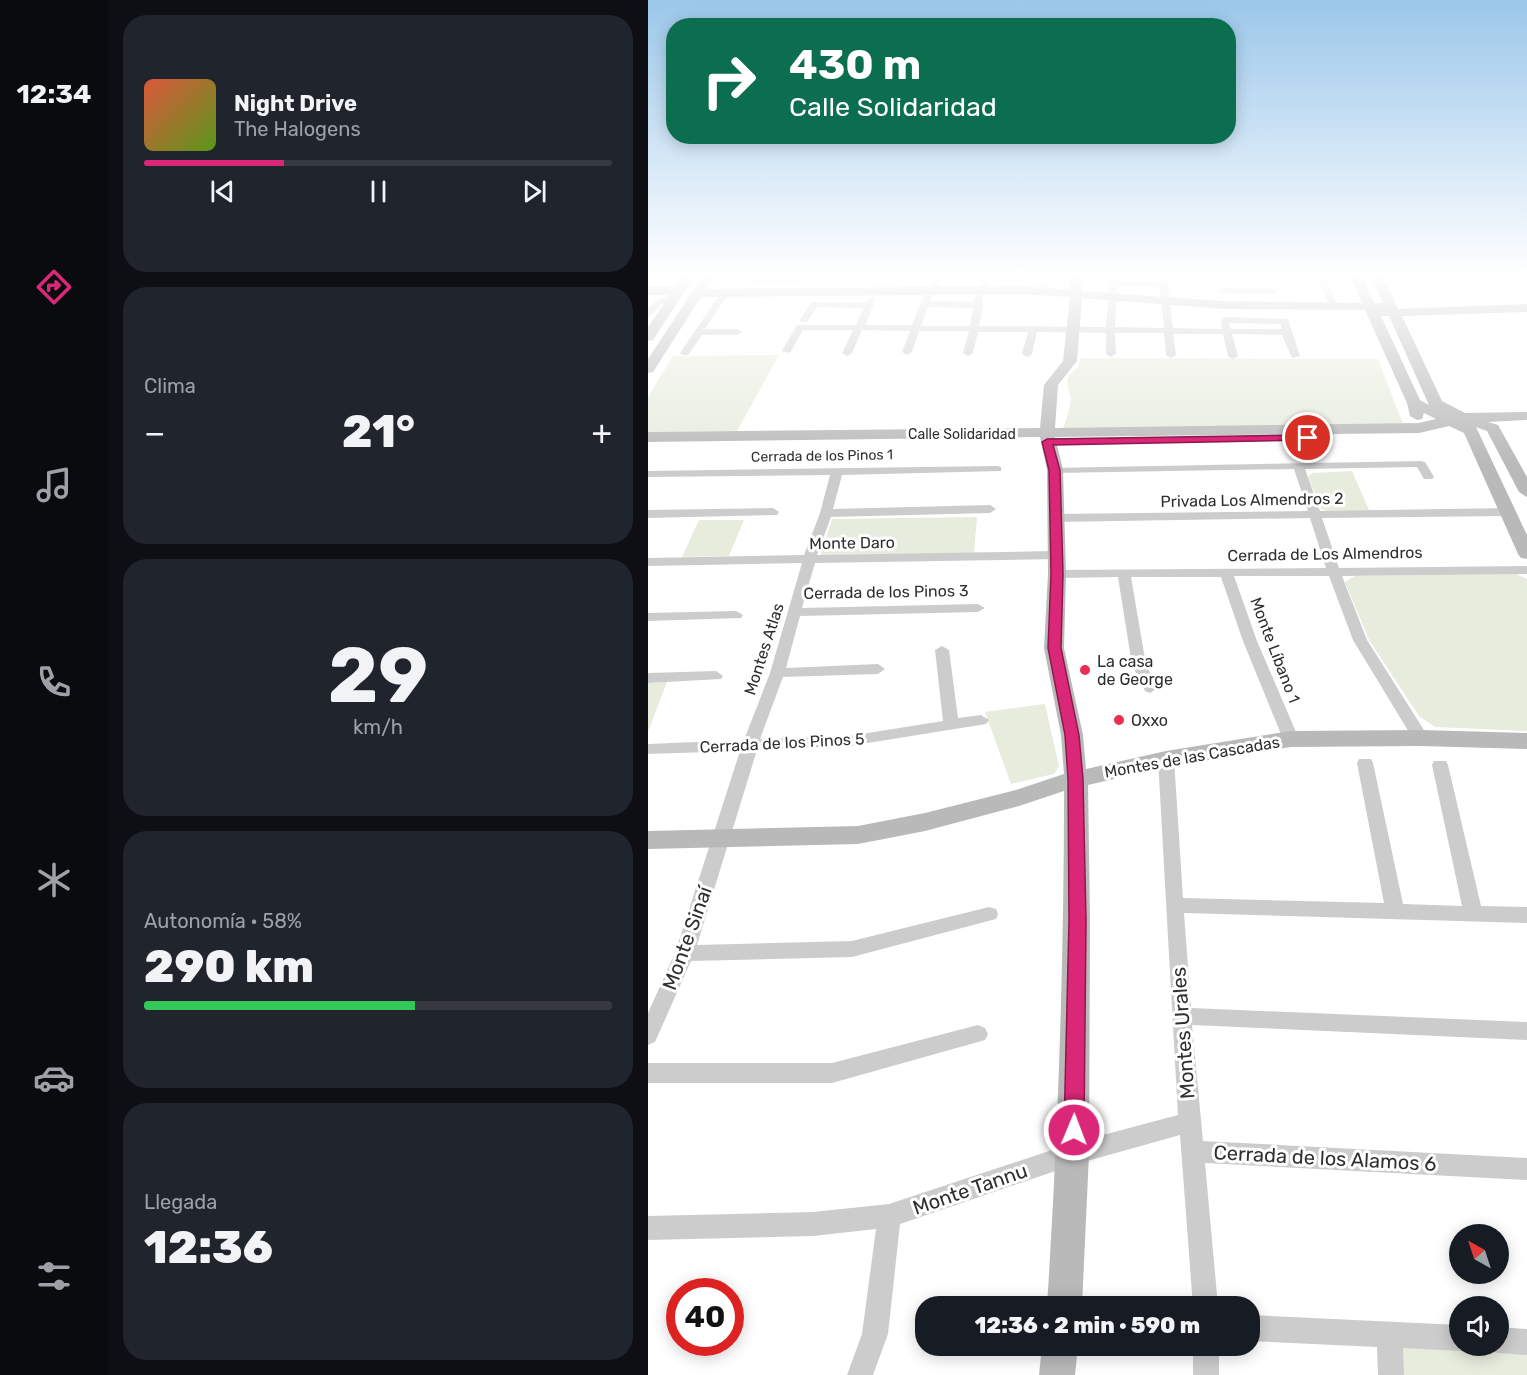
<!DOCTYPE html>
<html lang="es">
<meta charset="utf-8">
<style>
body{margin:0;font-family:Rubik,sans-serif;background:#20242c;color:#f1f3f6;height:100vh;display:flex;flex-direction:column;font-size:22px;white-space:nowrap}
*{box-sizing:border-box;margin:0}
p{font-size:20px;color:#9ea1a6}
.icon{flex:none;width:33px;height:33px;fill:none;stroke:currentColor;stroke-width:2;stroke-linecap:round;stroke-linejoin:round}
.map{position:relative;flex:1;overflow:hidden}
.details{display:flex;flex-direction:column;gap:15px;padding:15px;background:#0d0f14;width:540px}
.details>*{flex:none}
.hud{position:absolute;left:18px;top:18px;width:570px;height:126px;border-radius:24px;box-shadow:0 3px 15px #0003;background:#0b6e4f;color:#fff;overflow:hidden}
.needle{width:39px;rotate:321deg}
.controls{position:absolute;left:801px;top:1224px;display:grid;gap:12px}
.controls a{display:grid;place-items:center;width:60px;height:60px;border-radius:50%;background:#171b24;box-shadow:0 3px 15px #0003;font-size:30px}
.speed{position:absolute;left:18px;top:1278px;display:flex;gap:12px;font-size:30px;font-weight:700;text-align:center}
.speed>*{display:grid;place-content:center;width:78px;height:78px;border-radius:50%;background:#171b24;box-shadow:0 3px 15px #0003;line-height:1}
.speed .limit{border:9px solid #d22;background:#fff;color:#111}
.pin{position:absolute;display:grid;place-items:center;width:51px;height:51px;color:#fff;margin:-26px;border:3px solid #fff;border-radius:50%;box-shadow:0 2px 6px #0007}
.me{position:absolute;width:66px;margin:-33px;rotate:1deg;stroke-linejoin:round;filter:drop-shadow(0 0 4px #0008)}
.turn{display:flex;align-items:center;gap:21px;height:126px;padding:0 24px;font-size:27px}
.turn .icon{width:78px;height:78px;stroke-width:2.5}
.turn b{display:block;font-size:42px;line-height:51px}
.big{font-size:45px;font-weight:800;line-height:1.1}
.details .card{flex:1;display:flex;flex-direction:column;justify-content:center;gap:9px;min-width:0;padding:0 21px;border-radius:24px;background:#20242c}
.details .dial{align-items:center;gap:0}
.dial b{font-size:78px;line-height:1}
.song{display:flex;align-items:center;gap:18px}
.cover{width:72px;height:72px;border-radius:9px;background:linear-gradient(135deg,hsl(10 70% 55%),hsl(90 70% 35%))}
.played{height:6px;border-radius:3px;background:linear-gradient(90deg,#db2777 30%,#363941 30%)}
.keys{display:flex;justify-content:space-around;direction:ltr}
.heat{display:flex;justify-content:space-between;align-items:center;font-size:33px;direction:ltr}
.charge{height:9px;border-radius:4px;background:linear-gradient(90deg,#34c759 58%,#363941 0)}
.trip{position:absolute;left:267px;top:1296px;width:345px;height:60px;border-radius:24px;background:#171b24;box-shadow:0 3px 15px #0003;font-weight:800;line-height:60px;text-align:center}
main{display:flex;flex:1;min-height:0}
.tab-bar{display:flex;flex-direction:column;width:108px;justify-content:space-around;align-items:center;background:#090b0e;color:#9ea1a6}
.tab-bar .icon{width:42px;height:42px}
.tab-bar .on{color:#db2777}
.tab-bar b{font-size:27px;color:#f1f3f6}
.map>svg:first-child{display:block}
</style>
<main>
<nav class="tab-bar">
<b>12:34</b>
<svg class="icon on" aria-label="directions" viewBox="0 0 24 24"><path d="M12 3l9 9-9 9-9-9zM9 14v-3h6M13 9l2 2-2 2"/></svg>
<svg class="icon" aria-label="music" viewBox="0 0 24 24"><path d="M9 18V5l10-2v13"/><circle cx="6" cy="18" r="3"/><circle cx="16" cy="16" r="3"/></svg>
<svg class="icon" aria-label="phone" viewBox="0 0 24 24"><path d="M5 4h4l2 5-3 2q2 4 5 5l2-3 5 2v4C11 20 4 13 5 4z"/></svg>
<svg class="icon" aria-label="climate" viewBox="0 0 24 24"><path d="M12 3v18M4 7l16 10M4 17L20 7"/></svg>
<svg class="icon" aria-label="car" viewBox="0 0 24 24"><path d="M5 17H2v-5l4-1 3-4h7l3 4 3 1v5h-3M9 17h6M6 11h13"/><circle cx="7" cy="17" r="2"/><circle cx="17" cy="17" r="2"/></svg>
<svg class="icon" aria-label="filters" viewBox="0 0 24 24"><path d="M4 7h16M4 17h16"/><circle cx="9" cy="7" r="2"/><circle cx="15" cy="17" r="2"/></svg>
</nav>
<section class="details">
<div class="card">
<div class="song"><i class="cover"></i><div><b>Night Drive</b><p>The Halogens</p></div></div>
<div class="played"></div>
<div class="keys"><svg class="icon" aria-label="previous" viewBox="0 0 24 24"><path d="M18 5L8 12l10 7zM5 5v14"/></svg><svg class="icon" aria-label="pause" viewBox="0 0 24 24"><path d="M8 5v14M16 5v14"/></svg><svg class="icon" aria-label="next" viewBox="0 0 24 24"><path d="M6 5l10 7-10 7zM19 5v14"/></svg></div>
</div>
<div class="card"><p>Clima</p>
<div class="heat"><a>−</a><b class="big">21°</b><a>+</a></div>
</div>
<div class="card dial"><b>29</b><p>km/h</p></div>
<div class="card"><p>Autonomía · 58%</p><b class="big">290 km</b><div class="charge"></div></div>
<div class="card"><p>Llegada</p><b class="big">12:36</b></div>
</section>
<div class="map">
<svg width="879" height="1375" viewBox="0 0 879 1375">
<rect width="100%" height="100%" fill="#fff"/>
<g fill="#e7ecdd">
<path d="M131 355 89 431 0 432V397L25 356Z"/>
<path d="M433 358 730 359 755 424 415 429C418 418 424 406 422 395 420 387 419 383 420 376L430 367Z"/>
<path d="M704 471 722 512H683L673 509 660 477 664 473Z"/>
<path d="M329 517 326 553 173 555 184 519Z"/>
<path d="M51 520H96L81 556 34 557Z"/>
<path d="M868 574 879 579V731L787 727 771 716 721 640 697 582 707 576Z"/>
<path d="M19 682 0 732V683Z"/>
<path d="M397 704 411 766 406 774 363 784 337 712Z"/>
<path d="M754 1342 879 1348V1375H746Z"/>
</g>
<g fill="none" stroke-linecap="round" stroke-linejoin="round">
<g fill="#ccc" fill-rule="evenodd">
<path d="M148 274H156L148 283H109L105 280 109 277H146Z"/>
<path d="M179 274H231L227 276H183Z"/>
<path d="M286 274H294L288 290 284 293 280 290Z"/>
<path d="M337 274H345L340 290 336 293 332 290Z"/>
<path d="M392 274H400L399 291 395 294 391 291Z"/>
<path d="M462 274H470V281L512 282 511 274H519L525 328 574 329 573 320 577 317 640 319 652 356 644 358 634 335 584 334 590 356 585 359 580 356 575 334H525L528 355 523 358 518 355 516 333H467L468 354 463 357 458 354V333L389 332 384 354 379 357 374 354 380 332H330L325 353 320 356 315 353 321 331H271L264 352 259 355 254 352 262 331 214 330 204 353 199 356 194 353 205 330H155L142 353 134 351 149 325H208L216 308 169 307 159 322H153L152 320 163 302H218L224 296 228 299 217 325H264L276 295 280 292 284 295 282 301 326 302 328 294H334L335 305 331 326 458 327ZM469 286 512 287 516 328 467 327ZM280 307 325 308 322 326H273ZM581 323 633 324V329H583Z"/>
<path d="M566 274H619L623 276 619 278 569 277Z"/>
<path d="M668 274H676L690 306 689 308 682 306Z"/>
<path d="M572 288H625L629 291 625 294 569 293 568 291Z"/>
<path d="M74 291 81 293 57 329H89L94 332 89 335H54L40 355H34L32 353Z"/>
<path d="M27 293 30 294V298L13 305 0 318V309L7 301Z"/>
<path d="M773 461 777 462 786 477 784 479H776L769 467 657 469 672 511 860 508 866 512 860 516 674 518 691 568 879 566V574L694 576 719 640 781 738 779 742H767L705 640 681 576H586L609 641 651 739 649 743H637L635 739 595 641 573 577H483L498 665 510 688 502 693 497 691 484 665 470 577 409 578 402 574 409 570 678 568 662 518 407 522 401 518 407 514 660 511 646 469 407 473 401 470 403 468Z"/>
<path d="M349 466 353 467V471L194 475 185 509 342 505 348 509 342 513 183 517 169 555 408 551 414 555 408 559 167 563 154 608 330 604 337 608 330 612 152 616 138 668 230 664 237 669 230 674 135 677 112 739 201 736 295 721 287 650 294 646 301 650 310 718 333 715 341 720 338 724 201 746 109 750 49 945 204 941 341 907 348 909 350 914 348 919 204 957 43 961 7 1042 0 1045V1013L27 953 92 751 0 754V744L96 740 122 673 154 563 0 566V558L156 555 172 513 182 475 0 477V471Z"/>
<path d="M125 508 131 512 129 515 0 518V510Z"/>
<path d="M88 611 95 615 93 618 0 621V613Z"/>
<path d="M68 671 75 676 73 679 0 683V673Z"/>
<path d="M518 753 524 755 526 759 535 898 736 903 709 763 711 759H723L725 763 755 904 814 906 784 765 786 761H798L800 765 833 906 879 907V923L536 913 543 1008 879 1022V1040L544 1025 555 1141 879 1158V1180L557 1163 570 1306H545L532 1135 425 1165 252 1224 240 1334 225 1375H199L214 1334 228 1229 165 1236 0 1240V1216L165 1212 241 1204 425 1143 530 1115 510 759 512 755Z"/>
<path d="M330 1025 337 1028 340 1034 337 1040 184 1083H0V1063H184Z"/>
<path d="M602 1315 812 1325V1346H822L812 1351 755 1348 756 1375H730L729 1347 602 1341Z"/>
<path d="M850 1327 879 1329V1355L850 1353 841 1349 839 1346H850Z"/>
<rect x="545" y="1346" width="26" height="29"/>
</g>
<g fill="#b9b9b9" fill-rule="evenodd">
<path d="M36 274H48L5 340 0 341V327L22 295H0V287H27Z"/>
<path d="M56 274H68L58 289 371 286 422 290 420 274H432L434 291 575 301 714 303 701 274H713L726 303H735L722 274H734L750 309 879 304V312L754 316 794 401 817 413 879 412V420L840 422 850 425 879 477V497L871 492 839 431 828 427 879 535V559L873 558 870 554 816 433 801 426 771 433 407 437 415 470 418 574 416 648 435 735 438 769 518 751 643 731 773 730 879 733V749L773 746 643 747 518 767 440 785 442 921 441 1154 434 1306H399C410 1135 416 963 416 791L371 806 277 831 210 844 0 849V831L210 826 277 813 368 790 416 774 413 735 396 648 400 574 399 470 392 437 0 442V432L392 428 396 385 415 361 422 297 371 294 53 297 5 372 0 373V359ZM434 298 575 309 717 310 759 403 762 416 769 420 774 419 776 413 788 419 771 423 407 428 410 385 429 361ZM733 316H741L781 405 772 400Z"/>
<path d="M394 1346H430L427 1375H391Z"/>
</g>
</g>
<linearGradient id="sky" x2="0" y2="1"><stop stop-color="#9bc7ea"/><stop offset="0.59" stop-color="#fff"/><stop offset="1" stop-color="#fff" stop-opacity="0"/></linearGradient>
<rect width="879" height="466" fill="url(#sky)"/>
<path fill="#db2777" stroke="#8e194d" stroke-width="1.5" d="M660 435 665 438 664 440 405 445 412 470 415 574 413 648 431 735 435 779 438 921 436 1130 433 1137 426 1140 419 1137 416 1130 421 921 420 779 417 735 400 648 403 574 401 470 394 442 399 439Z"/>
<g fill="#e82f53" stroke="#fff" stroke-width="2">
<circle cx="437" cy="670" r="6"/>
<circle cx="471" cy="720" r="6"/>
</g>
<g text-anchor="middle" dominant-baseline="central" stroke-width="6" stroke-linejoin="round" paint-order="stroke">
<g font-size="14" fill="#2f2f2f" stroke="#fff">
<text x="314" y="434">Calle Solidaridad</text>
<text transform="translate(174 456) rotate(-1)">Cerrada de los Pinos 1</text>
</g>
<g font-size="16" fill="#2f2f2f" stroke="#fff">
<text transform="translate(604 500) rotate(-1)">Privada Los Almendros 2</text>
<text transform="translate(204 543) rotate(-1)">Monte Daro</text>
<text transform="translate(677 554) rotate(-1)">Cerrada de Los Almendros</text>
<text transform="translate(238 592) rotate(-1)">Cerrada de los Pinos 3</text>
<text transform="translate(116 649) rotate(-72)">Montes Atlas</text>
<text transform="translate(627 650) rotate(69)">Monte Líbano 1</text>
<text transform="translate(134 743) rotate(-3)">Cerrada de los Pinos 5</text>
<text transform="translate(544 757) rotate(-10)">Montes de las Cascadas</text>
</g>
<g font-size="16" fill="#2f2f2f" stroke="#fff" text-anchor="start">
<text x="449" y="661">La casa<tspan x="449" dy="18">de George</tspan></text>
<text x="483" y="720">Oxxo</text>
</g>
<g font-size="20" fill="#2f2f2f" stroke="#fff">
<text transform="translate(39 938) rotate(-70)">Monte Sinaí</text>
<text transform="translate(535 1033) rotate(-94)">Montes Urales</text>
<text transform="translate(677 1158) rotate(3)">Cerrada de los Alamos 6</text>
<text transform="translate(322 1189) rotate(-19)">Monte Tannu</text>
</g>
</g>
</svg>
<div class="controls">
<a><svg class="needle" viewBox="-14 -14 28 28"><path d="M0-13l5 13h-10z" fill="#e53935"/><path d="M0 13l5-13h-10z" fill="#9ea1a6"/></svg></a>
<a><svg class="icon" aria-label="sound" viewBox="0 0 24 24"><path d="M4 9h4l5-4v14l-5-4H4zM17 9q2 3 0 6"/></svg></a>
</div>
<div class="speed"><div class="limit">40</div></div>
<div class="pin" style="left:660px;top:438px;background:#d93025"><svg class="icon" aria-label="arrive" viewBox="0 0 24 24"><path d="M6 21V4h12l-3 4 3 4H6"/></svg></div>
<svg class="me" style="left:426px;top:1130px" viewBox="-20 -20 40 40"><circle r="17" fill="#db2777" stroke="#fff" stroke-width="3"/><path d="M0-11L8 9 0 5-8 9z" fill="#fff"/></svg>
<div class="trip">12:36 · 2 min · 590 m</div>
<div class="hud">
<div class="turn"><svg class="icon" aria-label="right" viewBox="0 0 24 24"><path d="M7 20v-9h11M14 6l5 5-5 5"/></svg><div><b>430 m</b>Calle Solidaridad</div></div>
</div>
</div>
</main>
